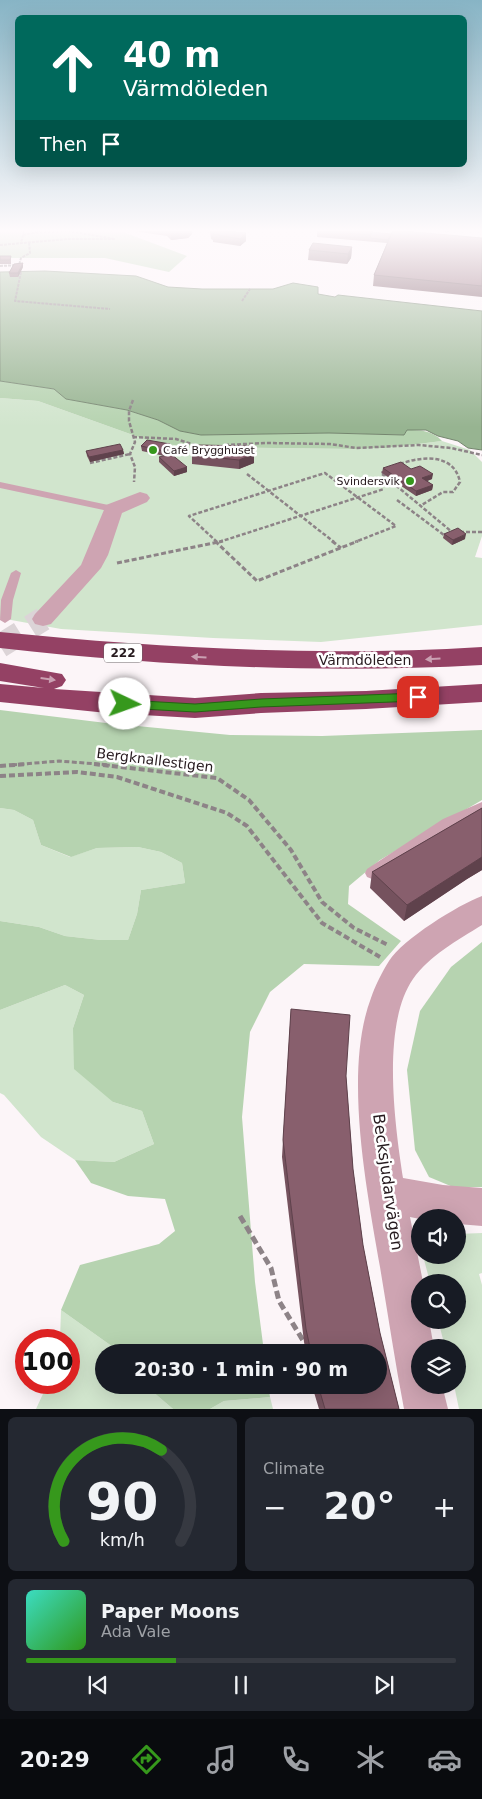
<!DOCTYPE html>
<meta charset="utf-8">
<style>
body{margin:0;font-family:"DejaVu Sans",sans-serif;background:#242831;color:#f1f3f6;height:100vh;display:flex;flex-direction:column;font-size:19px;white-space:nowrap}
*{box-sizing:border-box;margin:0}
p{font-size:16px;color:#9ea1a6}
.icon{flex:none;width:28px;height:28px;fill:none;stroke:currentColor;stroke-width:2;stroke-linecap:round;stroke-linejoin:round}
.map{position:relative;height:1409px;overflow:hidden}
.drawer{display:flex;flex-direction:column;gap:8px;padding:8px;background:#0d0f14;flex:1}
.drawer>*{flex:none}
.guide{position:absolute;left:15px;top:15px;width:452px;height:152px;border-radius:8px;box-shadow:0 5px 20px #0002;background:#00695c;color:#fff;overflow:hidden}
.tools{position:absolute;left:411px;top:1209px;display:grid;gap:10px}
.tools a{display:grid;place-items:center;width:55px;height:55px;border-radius:50%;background:#171b24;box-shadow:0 5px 20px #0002;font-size:25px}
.speed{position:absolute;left:15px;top:1329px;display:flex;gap:10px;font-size:25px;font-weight:700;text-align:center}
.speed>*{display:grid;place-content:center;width:65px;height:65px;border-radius:50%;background:#171b24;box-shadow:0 5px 20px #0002;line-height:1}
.speed .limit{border:8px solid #d22;background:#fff;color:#111}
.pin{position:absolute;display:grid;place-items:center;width:42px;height:42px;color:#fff;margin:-21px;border-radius:10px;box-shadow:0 2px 8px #0006}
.me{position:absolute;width:55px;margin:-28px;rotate:93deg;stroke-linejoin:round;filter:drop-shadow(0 0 4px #0008)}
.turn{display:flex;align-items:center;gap:18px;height:105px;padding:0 25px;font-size:22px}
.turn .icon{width:65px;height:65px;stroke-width:2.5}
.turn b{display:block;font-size:35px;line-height:42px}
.then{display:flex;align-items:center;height:48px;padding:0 25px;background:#0003;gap:10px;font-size:19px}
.big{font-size:38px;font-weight:600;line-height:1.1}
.drawer .tile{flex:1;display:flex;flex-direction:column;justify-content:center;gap:8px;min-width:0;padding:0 18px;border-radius:8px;background:#242831}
.drawer .dial{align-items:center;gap:0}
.dial svg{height:130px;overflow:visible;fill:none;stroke:#363941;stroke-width:7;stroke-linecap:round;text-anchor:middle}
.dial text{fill:#f1f3f6;stroke:none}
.song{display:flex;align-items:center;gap:15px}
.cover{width:60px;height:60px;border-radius:8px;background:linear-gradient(135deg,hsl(170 70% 55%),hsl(110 70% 35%))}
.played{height:5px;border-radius:2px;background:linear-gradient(90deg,#36981c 35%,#363941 35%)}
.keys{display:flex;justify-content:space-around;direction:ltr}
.heat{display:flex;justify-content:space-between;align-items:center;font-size:28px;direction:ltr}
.drawer .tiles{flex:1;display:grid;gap:8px;grid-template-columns:1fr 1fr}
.tile:last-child{grid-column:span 2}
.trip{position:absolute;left:95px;top:1344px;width:292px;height:50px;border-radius:25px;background:#171b24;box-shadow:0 5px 20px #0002;font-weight:600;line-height:50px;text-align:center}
.tab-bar{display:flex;height:80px;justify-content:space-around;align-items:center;background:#090b0e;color:#9ea1a6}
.tab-bar .icon{width:35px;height:35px}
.tab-bar .current{color:#36981c}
.tab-bar b{font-size:22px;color:#f1f3f6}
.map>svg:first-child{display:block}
</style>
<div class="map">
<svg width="482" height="1409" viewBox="0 0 482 1409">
<rect width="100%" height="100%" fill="#fcf5f8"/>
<g fill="#d1e5cd">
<path d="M0 398 38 401 158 444 206 447 356 449 386 448 442 441 470 450 482 462V536L475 557 482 558V625L321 642 213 638 61 629 0 618Z"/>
<path d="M0 808 14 810 33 820 41 845 70 857 97 848 138 847 161 852 182 863 185 883 141 890 137 914 128 940H101L65 936 39 927 0 921Z"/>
<path d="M65 985 84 995 73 1028 113 1102 142 1111 154 1144 114 1162 75 1160 41 1137 4 1095 0 1093V1010Z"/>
<path d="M482 1233V1273L479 1274 482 1285V1409H459L454 1385H458V1348L445 1347 438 1320H458V1282H430L423 1256 458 1255V1234Z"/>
<path d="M61 1310 120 1352H104V1385H145L173 1409H36L48 1383 69 1382V1340H60Z"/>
<path d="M270 1397 273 1409H210L224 1401Z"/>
</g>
<g fill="#b6d3b0">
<path d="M0 230H103L123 232 187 256 169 272 105 258H0Z"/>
<path d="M0 381 54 389 67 399 127 410 158 420 180 431 201 435 329 433 404 435 407 430C420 430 432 430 442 441L386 448 356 449 206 447 158 444 38 401 0 398Z"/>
<path d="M0 710 106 723 230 735 322 736 482 730V800L380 860 349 886 348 904 401 941 379 966 304 964 270 992 250 1032 242 1117 255 1282 264 1352H120L61 1310 80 1265 159 1244 175 1231 165 1199 128 1196 91 1183 75 1160 114 1162 154 1144 142 1111 113 1102 74 1069 73 1028 84 995 65 985 0 1010V921L39 927 65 936 101 940H128L137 914 141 890 185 883 182 863 161 852 138 847 97 848 71 857 41 845 33 820 14 810 0 808Z"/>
<path d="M482 942V1187H453L429 1177 415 1150 407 1070 420 1011 451 967Z"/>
<path d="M145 1385H268L270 1397 224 1401 210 1409H173Z"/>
</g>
<path fill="#97b491" stroke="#75866f" d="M45 271 136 276 168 287 202 289H273L293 283 318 287V294L335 297 338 295 482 311V450L468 448 458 441 438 436 426 430H407L404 435 329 433 201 435 180 431 158 420 127 410 66 399 54 389 0 381V272Z"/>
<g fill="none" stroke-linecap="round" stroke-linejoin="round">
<path stroke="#dcd4d7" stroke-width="24" stroke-dasharray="24 12" stroke-linecap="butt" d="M0 646 43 619"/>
<g stroke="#8d8387" stroke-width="2" stroke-dasharray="3 1" stroke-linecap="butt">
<path d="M20 230 24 231 21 243"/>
<path d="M23 235 33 233"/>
<path d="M0 245 68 239H115L68 231 33 233 41 230"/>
<path d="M0 266 19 265 21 258 30 253 29 242"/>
<path d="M21 272 15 301 110 309"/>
<path d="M242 301 250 289"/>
</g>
<g stroke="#8d8387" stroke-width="2.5" stroke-dasharray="4 2" stroke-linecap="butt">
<path d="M133 400 129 411V421L135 442 130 454 135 467 134 482"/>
<path d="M133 437 176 439 198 446"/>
<path d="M225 445 266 443 330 444 356 448 419 445 451 448 482 455"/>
<path d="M90 463 130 454"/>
<path d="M400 464C422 456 454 453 460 482L453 492H443L420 506"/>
<path d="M385 471 381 473 452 532"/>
<path d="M247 474 334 542"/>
<path d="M377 484 390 481"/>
<path d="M397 500 444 535 447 534"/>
<path d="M460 532H482"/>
<path d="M217 542 189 516 325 473 396 526 355 542"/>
<path d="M219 542 384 489"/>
</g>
<g stroke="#8d8387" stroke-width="3" stroke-dasharray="5 2.5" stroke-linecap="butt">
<path d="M215 541 257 581 358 541"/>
<path d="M332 541 341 548"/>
<path d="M117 563 223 541"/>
<path d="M12 765 59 761 110 765"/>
</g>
<g stroke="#8d8387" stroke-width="4" stroke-dasharray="6 3" stroke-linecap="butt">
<path d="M94 764 217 778 249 800 291 850 322 902 354 928 388 945"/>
<path d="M0 766 27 764"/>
<path d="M0 776 77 772 117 777 227 813 247 826 322 923 380 957"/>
</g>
<path stroke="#8d8387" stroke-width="5" stroke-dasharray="8 4" stroke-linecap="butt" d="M240 1216 271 1268 279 1301 304 1342"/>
<g fill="#cea4b2" fill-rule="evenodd">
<path d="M0 482 113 506 118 509 113 512 0 488Z"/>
<path d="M16 570 21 573 13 600 11 619 5 623 0 620 1 600 11 573Z"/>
<path d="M482 802V813L453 827 377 877 372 879 367 877 365 873 367 869 443 819Z"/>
</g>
<g fill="#cea4b2" fill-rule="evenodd">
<path d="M140 492 147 494 150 498 147 502 122 513 108 555 101 568 51 624 43 626 35 624 32 619 35 614 81 565 106 505Z"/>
<path d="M482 896V925C458 940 429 956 413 979 381 1025 395 1126 403 1178L443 1185 482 1188V1226L458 1224V1218L420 1219 410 1217 423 1282H420V1320H429L434 1348H420V1385H442L448 1409H404C395 1362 388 1315 380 1267 367 1191 343 1072 371 998 375 986 382 972 389 961 403 939 458 905 482 896Z"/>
</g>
<g fill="#944164" fill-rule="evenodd">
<path d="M0 632C161 648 320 657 482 647V665C320 674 161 666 0 648Z"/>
<path d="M0 663 62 674 66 680 62 686 54 689 195 698 261 693 366 691 482 684V702L366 709 261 713 195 718 107 713 0 702V684L44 688 0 681Z"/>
</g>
</g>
<g fill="#75525e">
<path d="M127 230H192V234L188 238 171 240 167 236Z"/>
<path d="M317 230H373V232L391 234 482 238V297L373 286 374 275 387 243 317 237Z"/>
<path d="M427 230H450L449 232Z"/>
<path d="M210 232 246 233V241L240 246 213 242V240L211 239Z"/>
<path d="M352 247 351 258 347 264 308 260 309 250Z"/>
<rect x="0" y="256" width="11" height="8"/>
<path d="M23 267 18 277H10L9 273Z"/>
<path d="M170 444V449L164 456 142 451 141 446Z"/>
<path d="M123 450 124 454 90 462 87 456 86 451Z"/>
<path d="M254 454V463L239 469 192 464V455Z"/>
<path d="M159 457 187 467V472L174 476 159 462Z"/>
<path d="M383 468 411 469 432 479 427 481 433 485 432 490 416 496 382 473Z"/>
<path d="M444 534 465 539 452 545 443 538Z"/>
<path d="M482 808V870L467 879 404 921 370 888 372 872Z"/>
<path d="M291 1009 346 1076 353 1169 363 1245 380 1333 399 1409H319L313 1389 312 1385H379V1352H306L304 1342 282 1157Z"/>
</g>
<g fill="#5f424c">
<path d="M171 230H192V234L188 238 171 240Z"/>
<path d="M246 233V241L240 246V239Z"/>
<path d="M352 247 351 258 347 264 348 254Z"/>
<path d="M23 263V267L18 277V273Z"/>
<path d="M170 444V449L164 456V451Z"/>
<path d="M123 450 124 454 90 462 89 457Z"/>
<path d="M254 454V463L239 469V460Z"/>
<path d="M187 467V472L174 476V471Z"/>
<path d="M433 474 432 479 422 483V478Z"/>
<path d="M433 485 432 490 416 496V491Z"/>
<path d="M466 534 465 539 452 545 453 540Z"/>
<path d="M482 857V870L467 879 404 921 407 905Z"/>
</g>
<g fill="#885f6d" stroke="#5f424c">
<path d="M214 230H219L246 233 240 239 213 234 215 233 210 232Z"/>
<path d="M317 230H372L370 235Z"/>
<path d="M393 230 482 238V286L374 275Z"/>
<path d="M372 232 391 234 388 240 370 238Z"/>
<path d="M313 243 352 247 348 254 309 250Z"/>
<path d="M0 256H11L10 260H0Z"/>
<path d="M23 263 18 273H9L14 264Z"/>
<path d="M147 440 170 444 164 451 141 446Z"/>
<path d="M120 444 123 450 89 457 86 451Z"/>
<path d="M195 445 252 446 254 454 239 460 192 455Z"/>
<path d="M171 454 187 467 174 471 159 457Z"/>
<path d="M401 462 411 469 420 466 433 474 422 478 433 485 416 491 383 468Z"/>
<path d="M458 528 466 534 453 540 444 534Z"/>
<path d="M482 808V857L407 905 372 872Z"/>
<path d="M291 1009 350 1015 346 1076 353 1169 363 1245 380 1333 399 1409H325L318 1385H379V1352H311L306 1329 283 1140Z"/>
</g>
<defs><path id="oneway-solid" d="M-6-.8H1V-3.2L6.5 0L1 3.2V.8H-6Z" transform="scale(1.25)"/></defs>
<g fill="#caa0b2">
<use href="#oneway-solid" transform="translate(199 657) rotate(-177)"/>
<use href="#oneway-solid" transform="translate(433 659) rotate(176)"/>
<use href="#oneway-solid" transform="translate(48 679) rotate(8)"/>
</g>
<linearGradient id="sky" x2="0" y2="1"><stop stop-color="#87b4c5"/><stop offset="0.54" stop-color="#fefafc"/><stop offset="1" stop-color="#fefafc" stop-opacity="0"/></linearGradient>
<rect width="482" height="427" fill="url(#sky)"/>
<path fill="#36981c" stroke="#236312" d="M418 693 424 697 418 701 261 707 195 712 125 708 119 704 125 700 195 704 261 699Z"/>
<g fill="#36981c" stroke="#fff" stroke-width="2">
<circle cx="153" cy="450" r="5"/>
<circle cx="410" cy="481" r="5"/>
</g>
<g text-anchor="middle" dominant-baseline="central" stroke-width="5" stroke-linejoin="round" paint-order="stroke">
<g font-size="11" fill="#271b1f" stroke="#fff" text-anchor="start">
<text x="163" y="450">Café Brygghuset</text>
<text x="400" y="481" text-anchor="end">Svindersvik</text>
</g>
<rect fill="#fff" stroke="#685f62" stroke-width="1" x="104" y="643.5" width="38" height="19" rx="4"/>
<g font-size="12" font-weight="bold" fill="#271b1f">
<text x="123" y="653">222</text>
</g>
<g font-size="14" fill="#271b1f" stroke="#fff">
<text x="365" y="660">Värmdöleden</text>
<text transform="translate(155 760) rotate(7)">Bergknallestigen</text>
</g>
<g font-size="16" fill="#271b1f" stroke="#fff">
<text transform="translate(388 1182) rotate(82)">Becksjudarvägen</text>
</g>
</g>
</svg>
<div class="tools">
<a><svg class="icon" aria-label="sound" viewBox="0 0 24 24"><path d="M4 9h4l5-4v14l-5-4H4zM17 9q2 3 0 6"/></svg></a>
<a><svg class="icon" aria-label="search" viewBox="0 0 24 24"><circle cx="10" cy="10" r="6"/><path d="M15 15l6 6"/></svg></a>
<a><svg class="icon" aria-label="layers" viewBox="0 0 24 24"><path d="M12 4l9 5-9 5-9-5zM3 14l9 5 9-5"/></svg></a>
</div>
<div class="speed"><div class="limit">100</div></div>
<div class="pin" style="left:418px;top:697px;background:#d93025"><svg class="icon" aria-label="arrive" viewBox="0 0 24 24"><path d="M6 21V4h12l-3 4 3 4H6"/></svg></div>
<svg class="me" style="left:125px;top:704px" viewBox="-20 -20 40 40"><circle r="19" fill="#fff"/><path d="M0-13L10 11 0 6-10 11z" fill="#36981c"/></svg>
<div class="trip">20:30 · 1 min · 90 m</div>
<div class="guide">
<div class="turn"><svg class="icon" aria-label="ahead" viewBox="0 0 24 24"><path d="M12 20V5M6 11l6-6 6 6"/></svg><div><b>40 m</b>Värmdöleden</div></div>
<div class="then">Then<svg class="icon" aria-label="arrive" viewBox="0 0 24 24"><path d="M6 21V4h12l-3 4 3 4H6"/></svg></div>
</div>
</div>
<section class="drawer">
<div class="tiles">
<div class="tile dial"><svg viewBox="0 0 100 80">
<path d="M14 69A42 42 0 1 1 86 69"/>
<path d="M14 69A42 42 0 0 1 74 13" stroke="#36981c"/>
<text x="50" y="56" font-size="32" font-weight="700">90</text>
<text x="50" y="72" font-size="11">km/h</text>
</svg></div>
<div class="tile"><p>Climate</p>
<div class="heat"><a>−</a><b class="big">20°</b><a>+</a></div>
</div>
<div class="tile">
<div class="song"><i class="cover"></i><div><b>Paper Moons</b><p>Ada Vale</p></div></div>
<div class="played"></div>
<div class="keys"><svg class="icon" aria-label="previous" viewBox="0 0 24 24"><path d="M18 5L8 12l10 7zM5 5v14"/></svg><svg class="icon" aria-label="pause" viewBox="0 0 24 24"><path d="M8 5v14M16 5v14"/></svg><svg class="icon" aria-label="next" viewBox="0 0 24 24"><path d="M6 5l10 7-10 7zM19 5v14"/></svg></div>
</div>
</div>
</section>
<nav class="tab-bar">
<b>20:29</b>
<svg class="icon current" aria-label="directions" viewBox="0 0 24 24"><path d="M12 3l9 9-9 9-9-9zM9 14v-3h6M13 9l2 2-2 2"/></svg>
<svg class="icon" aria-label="music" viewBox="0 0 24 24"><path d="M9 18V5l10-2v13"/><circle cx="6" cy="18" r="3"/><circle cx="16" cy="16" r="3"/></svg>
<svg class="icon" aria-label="phone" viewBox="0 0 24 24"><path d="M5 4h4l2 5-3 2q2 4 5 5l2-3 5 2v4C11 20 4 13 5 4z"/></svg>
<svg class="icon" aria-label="climate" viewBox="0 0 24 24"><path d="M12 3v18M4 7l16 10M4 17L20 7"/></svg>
<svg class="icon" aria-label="car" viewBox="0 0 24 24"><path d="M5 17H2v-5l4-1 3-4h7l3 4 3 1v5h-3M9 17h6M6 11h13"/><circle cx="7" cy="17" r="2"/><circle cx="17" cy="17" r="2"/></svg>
</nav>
